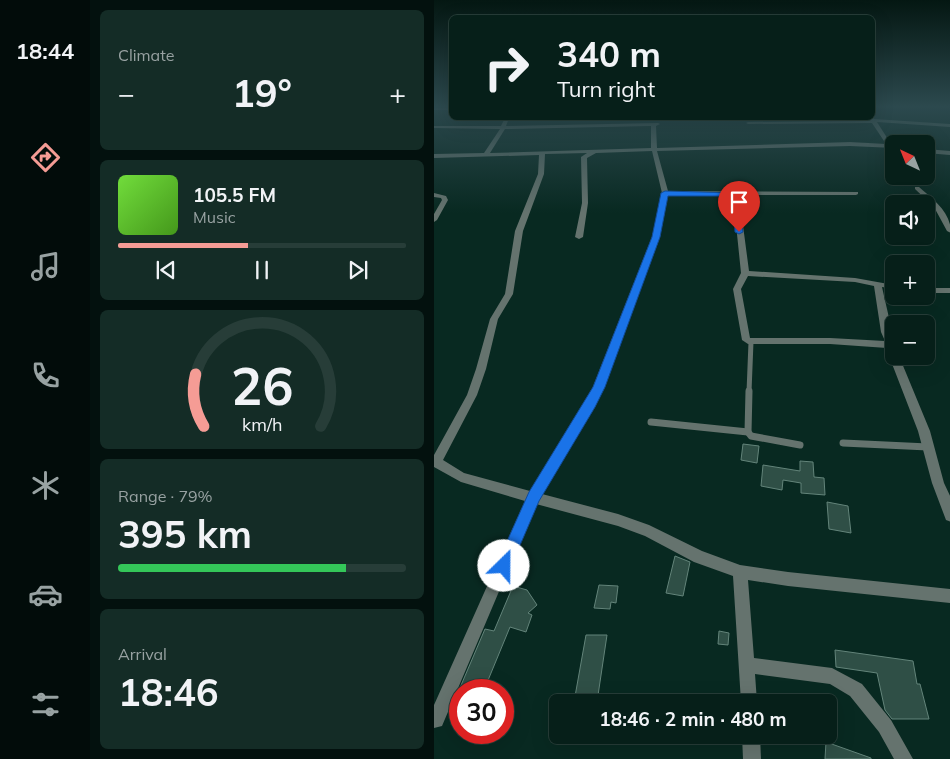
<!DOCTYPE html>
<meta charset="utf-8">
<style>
body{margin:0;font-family:Mulish,sans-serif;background:#142c26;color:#f1f3f6;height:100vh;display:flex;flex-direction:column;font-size:19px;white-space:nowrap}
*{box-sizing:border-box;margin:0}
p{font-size:16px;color:#98a2a2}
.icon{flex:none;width:28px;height:28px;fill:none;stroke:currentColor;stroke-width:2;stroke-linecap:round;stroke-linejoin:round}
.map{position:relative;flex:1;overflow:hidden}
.side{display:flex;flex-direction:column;gap:10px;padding:10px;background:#03110e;width:344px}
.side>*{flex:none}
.guide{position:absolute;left:15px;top:15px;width:426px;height:105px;border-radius:8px;box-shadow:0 5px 20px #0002,0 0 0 1px #273d38;background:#061f19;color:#f1f3f6;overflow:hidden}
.needle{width:32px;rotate:317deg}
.controls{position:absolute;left:451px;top:135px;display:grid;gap:10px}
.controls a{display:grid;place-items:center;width:50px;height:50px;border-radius:8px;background:#061f19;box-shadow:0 5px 20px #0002,0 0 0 1px #273d38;font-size:25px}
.speed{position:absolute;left:15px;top:679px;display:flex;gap:10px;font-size:25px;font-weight:700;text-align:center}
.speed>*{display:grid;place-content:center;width:65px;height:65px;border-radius:50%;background:#061f19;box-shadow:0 5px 20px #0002,0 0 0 1px #273d38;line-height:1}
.speed .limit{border:8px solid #d22;background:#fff;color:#111}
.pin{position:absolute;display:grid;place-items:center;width:42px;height:42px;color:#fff;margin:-51px -21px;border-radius:50% 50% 50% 0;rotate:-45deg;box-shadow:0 0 5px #0007}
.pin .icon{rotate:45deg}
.me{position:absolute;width:55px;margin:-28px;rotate:23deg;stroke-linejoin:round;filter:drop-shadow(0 0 4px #0008)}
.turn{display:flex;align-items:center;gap:18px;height:105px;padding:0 25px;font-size:22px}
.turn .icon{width:65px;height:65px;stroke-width:2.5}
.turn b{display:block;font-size:35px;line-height:42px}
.big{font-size:38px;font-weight:700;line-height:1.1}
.side .widget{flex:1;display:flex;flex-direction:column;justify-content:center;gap:8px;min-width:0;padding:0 18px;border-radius:8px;background:#142c26}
.side .dial{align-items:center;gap:0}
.dial svg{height:130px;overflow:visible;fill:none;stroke:#273d38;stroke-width:7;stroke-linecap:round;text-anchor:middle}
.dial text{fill:#f1f3f6;stroke:none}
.song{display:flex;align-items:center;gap:15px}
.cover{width:60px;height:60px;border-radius:8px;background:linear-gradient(135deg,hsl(100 70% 55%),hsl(100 70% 35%))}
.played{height:5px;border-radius:2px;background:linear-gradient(90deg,#f59c95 45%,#273d38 45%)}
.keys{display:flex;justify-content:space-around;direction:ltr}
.heat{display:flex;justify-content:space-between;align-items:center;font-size:28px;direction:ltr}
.charge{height:8px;border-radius:4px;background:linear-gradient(90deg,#34c759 79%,#273d38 0)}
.trip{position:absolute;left:115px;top:694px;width:288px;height:50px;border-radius:8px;background:#061f19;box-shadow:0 5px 20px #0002,0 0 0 1px #273d38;font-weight:700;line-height:50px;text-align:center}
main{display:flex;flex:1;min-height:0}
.tab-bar{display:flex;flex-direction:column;width:90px;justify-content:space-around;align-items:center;background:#020c0a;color:#98a2a2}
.tab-bar .icon{width:35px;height:35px}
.tab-bar .on{color:#f59c95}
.tab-bar b{font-size:22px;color:#f1f3f6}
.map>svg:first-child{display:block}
</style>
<main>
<nav class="tab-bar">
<b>18:44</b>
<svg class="icon on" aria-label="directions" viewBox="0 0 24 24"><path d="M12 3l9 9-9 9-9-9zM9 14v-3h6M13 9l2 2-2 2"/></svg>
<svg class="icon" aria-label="music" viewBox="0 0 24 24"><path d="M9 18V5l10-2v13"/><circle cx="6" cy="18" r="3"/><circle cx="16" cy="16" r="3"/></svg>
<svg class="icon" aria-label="phone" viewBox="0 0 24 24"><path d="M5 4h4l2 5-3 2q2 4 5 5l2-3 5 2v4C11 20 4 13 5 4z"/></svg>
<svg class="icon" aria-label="climate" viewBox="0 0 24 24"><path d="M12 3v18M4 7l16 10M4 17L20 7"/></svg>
<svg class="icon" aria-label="car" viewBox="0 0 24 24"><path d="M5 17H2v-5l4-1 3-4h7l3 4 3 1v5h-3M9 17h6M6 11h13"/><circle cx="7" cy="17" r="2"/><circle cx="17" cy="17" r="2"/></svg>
<svg class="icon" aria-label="filters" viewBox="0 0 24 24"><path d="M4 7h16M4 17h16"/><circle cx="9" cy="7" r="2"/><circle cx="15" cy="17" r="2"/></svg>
</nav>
<section class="side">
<div class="widget"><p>Climate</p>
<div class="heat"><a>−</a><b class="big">19°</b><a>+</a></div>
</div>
<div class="widget">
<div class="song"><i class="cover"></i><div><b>105.5 FM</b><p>Music</p></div></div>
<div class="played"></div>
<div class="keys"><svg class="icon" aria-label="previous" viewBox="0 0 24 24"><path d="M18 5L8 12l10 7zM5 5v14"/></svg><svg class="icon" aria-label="pause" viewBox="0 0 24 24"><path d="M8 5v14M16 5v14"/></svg><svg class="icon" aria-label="next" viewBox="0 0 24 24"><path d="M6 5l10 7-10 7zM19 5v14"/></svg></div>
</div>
<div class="widget dial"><svg viewBox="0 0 100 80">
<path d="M14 69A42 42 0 1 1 86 69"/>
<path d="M14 69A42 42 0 0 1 9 37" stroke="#f59c95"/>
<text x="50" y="56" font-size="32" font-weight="700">26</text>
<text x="50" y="72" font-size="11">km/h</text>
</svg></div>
<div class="widget"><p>Range · 79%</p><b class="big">395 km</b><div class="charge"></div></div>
<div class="widget"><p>Arrival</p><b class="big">18:46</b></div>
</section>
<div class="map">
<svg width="517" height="759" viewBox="0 0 517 759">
<rect width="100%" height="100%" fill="#082921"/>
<g fill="#2f4f46" stroke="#63847a">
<path d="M309 444 325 446 323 463 307 460Z"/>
<path d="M366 461 379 462 380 477 390 478 391 495 367 493V483L349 480 348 490 327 486 329 465 366 471Z"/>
<path d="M393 502 414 506 417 533 395 529Z"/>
<path d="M241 556 256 562 249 596 232 593Z"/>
<path d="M165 585 184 586 182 603 177 602 176 609 160 608Z"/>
<path d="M79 586 93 590 103 605 94 613 98 615 92 632 76 627 50 690H25L51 629 60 631Z"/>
<path d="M285 631 295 633 294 645 284 644Z"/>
<path d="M152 635H173L163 702H140Z"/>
<path d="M401 650 479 661 483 684H486L495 719H458L451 710 443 673 402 667Z"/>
<path d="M392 742 437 758V759H391Z"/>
</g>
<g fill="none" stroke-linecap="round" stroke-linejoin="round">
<path stroke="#65736e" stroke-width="5" d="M315 392 317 342"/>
<g stroke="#65736e" stroke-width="7">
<path d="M315 391 314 432 317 436 366 445"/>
<path d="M217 422 314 432"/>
<path d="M409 443 494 447"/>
</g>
<g fill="#65736e" fill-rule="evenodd">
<rect x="0" y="108" width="18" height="2"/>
<path d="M439 117 440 119 517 124V127L443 122 457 144H460V148L416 146 223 151 234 191 424 192V194L422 195H305L315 271 421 278 460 285V289L448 287C453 310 460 334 460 356H465L496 431 510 483 517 498V522L512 520 498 483 484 431 455 356 458 353 455 352 453 348 396 344H314L308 340 299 289 307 273 299 195H234L226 237 170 387 161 407 108 494 184 514 215 525 268 551 306 565 354 572 517 589V603L354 586 314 580 320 658 398 668 428 684 457 720 479 759H460L445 732 416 696 396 684 321 674 323 702H307L299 576 260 562 211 536 184 526 102 504 8 726 0 728V705L91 501 27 482 0 467V455L33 395 42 369 56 319 71 294 81 231 104 174 105 155 0 158V154L50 153 66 129 0 128V126H67L71 118H75L72 126 224 123 226 124 222 126 223 148 416 142 452 144 438 123 314 124 312 123 314 122 436 121 435 118ZM217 126V148L56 153 71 129ZM218 151 228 193 218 237 153 402 96 491 30 473 9 460 43 395 52 369 64 319 79 294 89 231 110 174 111 154 153 153 147 157 148 203 141 237 145 239 149 237 154 203 153 158 162 153ZM314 276 421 282 440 286 447 332 451 341 396 338H316L307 289Z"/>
<path d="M492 149 517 151V155L492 153Z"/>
<path d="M481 187H485C500 200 517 212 517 233L513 231 500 207 481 189Z"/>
<path d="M0 193 12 196 14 200 3 220 0 222V214L8 200 7 198 0 197Z"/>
<rect x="492" y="288" width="25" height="5"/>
<path d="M308 735H326L327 759H309Z"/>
</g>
</g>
<linearGradient id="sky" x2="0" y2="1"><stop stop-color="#041712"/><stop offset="0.5" stop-color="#2c494e"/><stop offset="1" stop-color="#2c494e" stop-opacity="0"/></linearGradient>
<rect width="517" height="213" fill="url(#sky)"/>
<path fill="#1a73e8" stroke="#114b97" d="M231 191 304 193 309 232 305 234 301 232 298 196H234L226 237 171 387 161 407 105 501 75 571 70 573 64 571 62 566 95 492 159 387 218 237 227 193Z"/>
</svg>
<div class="controls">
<a><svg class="needle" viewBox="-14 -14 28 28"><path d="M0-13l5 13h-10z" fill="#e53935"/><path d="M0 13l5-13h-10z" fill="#98a2a2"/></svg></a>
<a><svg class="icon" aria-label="sound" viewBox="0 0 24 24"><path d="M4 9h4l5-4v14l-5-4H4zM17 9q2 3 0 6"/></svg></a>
<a>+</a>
<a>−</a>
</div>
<div class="speed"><div class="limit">30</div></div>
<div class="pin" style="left:305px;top:232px;background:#d93025"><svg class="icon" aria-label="arrive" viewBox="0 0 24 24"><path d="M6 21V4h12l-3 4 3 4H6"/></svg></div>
<svg class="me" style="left:70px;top:566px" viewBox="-20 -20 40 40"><circle r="19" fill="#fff"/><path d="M0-13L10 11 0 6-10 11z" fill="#1a73e8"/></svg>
<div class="trip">18:46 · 2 min · 480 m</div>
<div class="guide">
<div class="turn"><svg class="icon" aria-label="right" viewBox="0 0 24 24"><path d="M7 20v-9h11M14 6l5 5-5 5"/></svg><div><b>340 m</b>Turn right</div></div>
</div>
</div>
</main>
